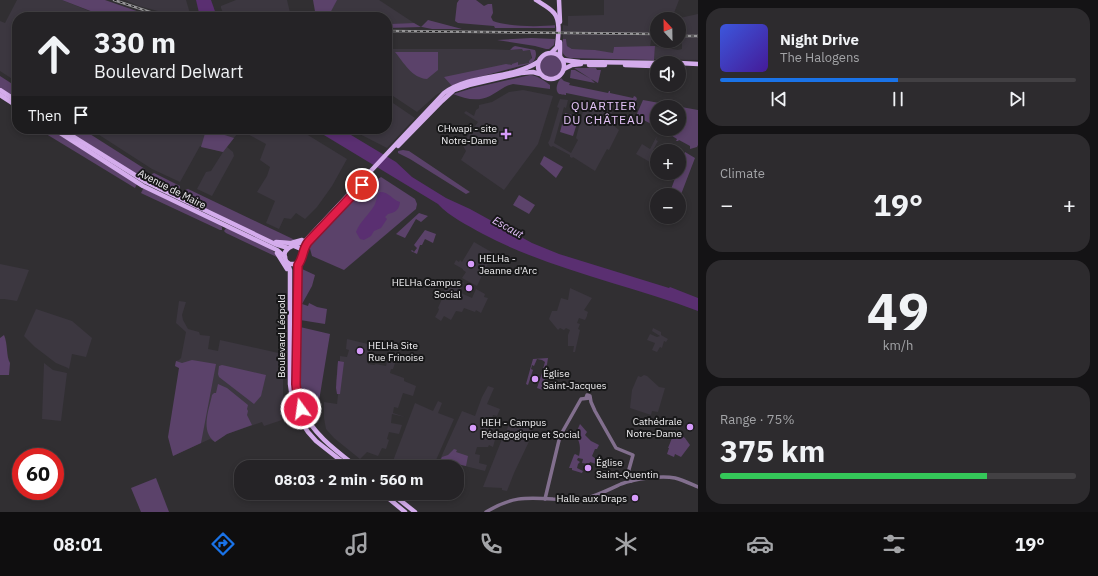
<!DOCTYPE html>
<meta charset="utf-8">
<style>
body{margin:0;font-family:"IBM Plex Sans",sans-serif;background:#2d2b2e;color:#f1f3f6;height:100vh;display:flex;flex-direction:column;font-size:15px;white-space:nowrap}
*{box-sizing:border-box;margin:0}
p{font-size:13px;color:#a3a4a7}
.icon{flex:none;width:22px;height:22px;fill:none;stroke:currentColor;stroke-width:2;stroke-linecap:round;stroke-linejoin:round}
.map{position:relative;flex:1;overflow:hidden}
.sheet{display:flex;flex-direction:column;gap:8px;padding:8px;background:#141315;width:400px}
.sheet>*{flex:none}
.banner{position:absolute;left:12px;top:12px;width:380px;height:122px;border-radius:16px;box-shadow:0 2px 6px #0003,0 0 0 1px #424043;background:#252326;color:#f1f3f6;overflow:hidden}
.needle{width:26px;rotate:338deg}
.tools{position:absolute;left:650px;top:12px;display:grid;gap:8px}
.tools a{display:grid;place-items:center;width:36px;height:36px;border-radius:50%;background:#252326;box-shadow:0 2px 6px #0003,0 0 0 1px #424043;font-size:20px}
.speed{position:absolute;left:12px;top:448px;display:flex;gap:8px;font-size:20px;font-weight:700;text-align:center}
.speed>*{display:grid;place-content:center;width:52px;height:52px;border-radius:50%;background:#252326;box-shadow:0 2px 6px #0003,0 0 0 1px #424043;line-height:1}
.speed .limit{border:6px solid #d22;background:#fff;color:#111}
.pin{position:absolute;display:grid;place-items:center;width:34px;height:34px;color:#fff;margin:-17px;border:2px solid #fff;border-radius:50%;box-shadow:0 1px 4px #0007}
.me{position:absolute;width:44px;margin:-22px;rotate:346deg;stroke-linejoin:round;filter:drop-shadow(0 0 3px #0008)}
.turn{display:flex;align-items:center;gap:14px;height:84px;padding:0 16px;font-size:18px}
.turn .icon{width:52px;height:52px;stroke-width:2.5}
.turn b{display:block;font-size:28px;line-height:34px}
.then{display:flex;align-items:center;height:38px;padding:0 16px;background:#0003;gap:8px;font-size:15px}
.big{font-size:30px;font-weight:800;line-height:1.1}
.sheet .tile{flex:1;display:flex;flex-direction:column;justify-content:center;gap:6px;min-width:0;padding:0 14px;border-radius:16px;background:#2d2b2e}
.sheet .dial{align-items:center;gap:0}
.dial b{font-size:52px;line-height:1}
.song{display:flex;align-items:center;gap:12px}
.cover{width:48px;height:48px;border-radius:6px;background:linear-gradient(135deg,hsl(230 70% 55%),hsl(260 70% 35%))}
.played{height:4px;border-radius:2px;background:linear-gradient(90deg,#1a73e8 50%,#424043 50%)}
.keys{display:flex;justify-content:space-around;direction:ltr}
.heat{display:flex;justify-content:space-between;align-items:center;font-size:22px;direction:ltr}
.charge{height:6px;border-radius:3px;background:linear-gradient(90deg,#34c759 75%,#424043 0)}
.trip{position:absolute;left:234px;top:460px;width:230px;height:40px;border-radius:16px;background:#252326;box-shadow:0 2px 6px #0003,0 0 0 1px #424043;font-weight:800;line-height:40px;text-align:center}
.dock{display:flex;height:64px;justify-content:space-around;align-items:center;background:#0f0e0f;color:#a3a4a7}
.dock .icon{width:28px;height:28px}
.dock .selected{color:#1a73e8}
.dock b{font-size:18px;color:#f1f3f6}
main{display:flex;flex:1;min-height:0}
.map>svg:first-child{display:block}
</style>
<main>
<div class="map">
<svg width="698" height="512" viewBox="0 0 698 512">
<rect width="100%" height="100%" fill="#312f32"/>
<g fill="#3c3740">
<path d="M17 0H62L99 15 100 17H17V82L0 71V21L5 23Z"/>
<path d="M125 0H186L191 17H180L139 6Z"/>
<path d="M236 0H287L291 17H225L221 8V6Z"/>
<path d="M336 0H379L414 23 387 24V17H364L352 12 346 17H328Z"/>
<path d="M604 0H679L672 18 674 19H657V40H651L650 47H614L613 54 594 50 572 49 567 46 566 39H563V25L568 26V16L604 15Z"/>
<path d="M698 14V60L654 59 655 46 678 50 682 49V43L675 42V41H679V19H675Z"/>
<path d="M387 49H487L510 50 522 49 523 51 530 50 532 63 460 82 436 95 417 112 387 92Z"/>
<path d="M523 90 553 96 538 144 504 190 461 160 466 151 462 144 478 122 464 113 466 111 474 116 476 110 479 108V105L492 102 509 92Z"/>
<path d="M387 99 415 118 387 148 350 129H387Z"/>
<path d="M560 99 568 100 566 108 564 107 554 143 571 153 578 140 576 138 583 111 581 110 582 105 585 106 586 104 613 109 612 113 607 120 619 130 609 150 607 149 595 171 573 157 572 158 570 157V155L553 146 551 147 549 145V144L548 143 550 139 559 108 557 107Z"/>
<path d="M90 129H298L347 159 332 186 317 207 305 219 296 213 291 219 284 218 279 229 266 223 275 201 257 192 267 176 270 167 260 160 266 144 240 130 227 147 233 152 234 156 212 196 197 189 206 172 211 171 223 152 200 146 180 182 152 169Z"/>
<path d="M657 136 656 140 658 141 653 150 657 153V159L655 165 636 154 642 144 650 149Z"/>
<path d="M474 242 493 253 477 286 462 278 466 272 463 270V269L454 264 456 260 459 262 460 260 462 262Z"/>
<path d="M0 264 29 270 17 301 4 299H0Z"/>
<path d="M456 279 464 283 459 292 472 298 476 289 485 294 484 297 488 298 481 313 476 310 475 312 464 308 462 312 456 311 451 320 444 316 441 321 435 317 438 312 439 309 438 308 444 294 443 293 447 283 453 285Z"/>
<path d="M570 288 592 298 584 310 588 312 587 315V316L585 320 579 318 577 323 580 324 578 329 580 330 575 352H573L574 346H568V335L570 330 566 328 564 330 560 328 558 330 549 319 552 311H557L561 298 568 300Z"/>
<path d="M179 301 186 302 182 315 183 320 188 329 199 332 200 335 210 336 208 349 218 351 220 340 283 354V395L288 412 281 415 282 420 264 426 262 422 227 434 215 442 210 439 173 456 179 368 175 366 176 361 179 360 181 358 186 332 176 323Z"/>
<path d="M36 309 72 321 92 338 86 357 72 354 69 369 68 368 56 363 35 347 24 336Z"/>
<path d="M653 328 661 332V335L668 339 666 342 664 341 662 348 660 347 657 352 652 350 655 343 647 340 650 334 657 337 660 336 652 331Z"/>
<path d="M347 339 372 345 368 364 374 365 376 364 386 366 388 358 396 360 393 369H391L390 373 404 378V381L416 386 413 396 403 393 398 408 394 407 393 413 405 417 392 414 391 423 402 425 399 434 389 432 387 439 389 440 386 449 382 448 378 456 367 452 360 459 334 438 326 429 324 418V402L337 404 338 395 336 383 338 361H340V356L347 357 349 350 346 349Z"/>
<path d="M44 363 53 370 67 373 61 421 42 419Z"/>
<path d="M638 376 641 377 644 375 647 376 659 387 665 388 658 412 652 411 651 415 630 408 632 390Z"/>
<path d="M488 386 494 388 487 404 500 409 497 416 493 415 492 418 496 419 494 427 496 428H493L492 431 493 432V434L496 436 493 447 489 445 488 447H477L475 454 480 455 479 463 487 465 485 471 453 463 451 467H444L438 464 462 411 475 416 482 397Z"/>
<path d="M438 401 442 403 438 413 454 419 433 467H406L393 463V461L415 403 433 411Z"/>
<path d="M513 417 532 423 530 430 534 431 514 473 507 491 502 490V488L483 487 502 439Z"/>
</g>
<g fill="#5b426a">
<path d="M62 0H105L154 17H106Z"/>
<path d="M313 0H337L328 17H316Z"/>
<path d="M459 0H476L484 6 488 4H492L493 13 491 17 493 21C509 27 539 27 557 25H555V28H495L494 26 458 23 455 21 457 3Z"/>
<path d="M428 20 462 29H432L422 27 387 28V24L414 23 421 27Z"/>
<path d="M531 38 555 39 554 45 549 49H546L535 46 497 40Z"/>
<path d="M563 39H566L567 46 572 49 595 50 613 53 614 47 655 46 654 60 570 58C560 56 562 47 563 39Z"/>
<path d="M515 46 535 50C537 54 536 59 532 63L460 82 452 86 444 77 506 64 512 65V64L518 62V65L529 63V61L532 58 530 50 523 51 522 49 510 50 513 47Z"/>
<path d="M395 52H438V70L427 79C412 78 404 63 395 52Z"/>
<circle cx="551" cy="66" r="11"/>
<path d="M574 68H596L597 70H601L598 83 591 79 595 83 570 78 571 70H575L591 79Z"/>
<path d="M530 75C536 75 545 81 550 85V89L513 84C504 86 498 92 490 96 478 102 465 99 453 94L473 88Z"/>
<path d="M0 76 17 87V98L0 88Z"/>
<path d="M561 78 564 81 570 83 569 85 608 93 609 91H610V93L633 98 634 96 636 97 637 99C631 110 631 108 619 106V103L613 102 612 104H610V102L571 94 566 93V95C565 95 559 94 559 94 554 90 558 81 561 78Z"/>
<path d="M643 100 698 110V145L697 147 690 149V146L679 140 678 141H676L677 139 661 129 658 130 659 129H679V107H657V127L636 116Z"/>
<path d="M565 113 579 117 573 136 560 132Z"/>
<path d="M38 129H50L137 184 135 188Z"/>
<path d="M65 129H82L145 169 147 174 144 179Z"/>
<path d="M206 130H209L234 138 223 152 201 147Z"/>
<path d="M403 150 409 151 470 192 466 194 410 159 398 153V151Z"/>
<path d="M685 152 695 158 680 197 679 195 670 192 677 173H679V167Z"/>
<path d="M544 156 563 167 556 178 540 164Z"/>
<path d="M154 173 180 186V188L177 194 150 182 152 174Z"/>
<path d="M381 177 415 199 417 204 416 209 344 270 312 256 309 245 360 191Z"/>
<path d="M143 189H145L219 224 222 227V230H220L143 194 141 193Z"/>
<path d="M188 189 295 240 283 241H272L182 198V195L185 190Z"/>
<path d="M519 195 535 205 529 214 513 205Z"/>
<path d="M419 213 428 216 421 222 416 219 405 238 396 234Z"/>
<path d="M226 228C241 235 272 244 279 258L226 233 224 231Z"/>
<path d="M425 230 436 234 433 243 425 239 422 245H420L417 254 411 251 412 250 414 252 417 248 414 245Z"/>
<path d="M302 269 315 275 312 286 302 304 308 306 309 303 317 307 327 309 325 324 300 320Z"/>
<path d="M300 327 330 334 317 413 308 417C294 389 298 357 300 327Z"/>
<path d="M4 335C8 344 6 356 10 363L9 375H0V338Z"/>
<path d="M548 358 543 390 537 388 542 373H543L545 369H543L545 362 542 360 537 359 534 366 532 365 531 369 533 370 528 385 526 384 533 359Z"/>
<path d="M192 360 216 364 201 443 173 456 168 437 179 368 175 366 176 361 182 363Z"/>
<path d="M338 361 344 362 340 394H337L336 388Z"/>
<path d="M222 365 266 375 261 396 254 404 219 377 218 374 219 366Z"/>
<path d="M218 384 227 388 248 405 247 409 248 411 247 415 252 425 227 434 215 442C200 431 209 410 212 395L214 393H216Z"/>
<path d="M580 424 587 432 585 435 591 441 599 445 597 449H595L592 456 597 460 596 464 590 462 589 464 582 463 583 459 578 458 577 460 580 462 578 464 577 468 583 471 582 473 572 470V468H569L574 455 575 454 579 456C581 449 580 440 575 435Z"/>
<path d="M676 432 685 438 690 445 681 457 675 454 674 457 667 454 669 448H668L674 433Z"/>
<path d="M454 449 457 450 456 452 468 456 466 466 453 463 451 467H444L439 463 442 457 448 455Z"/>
<path d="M156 478 169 512H141L131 488Z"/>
</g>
<g fill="#5a2f71">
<path d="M196 0H211L217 17H200Z"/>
<path d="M314 129H341L396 162 412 177 446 198 470 209 532 243 559 254 669 288 670 287 698 298V311C627 284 551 270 483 234 467 225 450 217 438 204Z"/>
<path d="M380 192C390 192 392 200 400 202 399 210 396 212 388 214L385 217 387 219 381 228 374 231 371 236 364 240 360 239 356 232C361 220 368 216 374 206 377 201 376 196 380 192Z"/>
</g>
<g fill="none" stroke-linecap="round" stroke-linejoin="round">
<g stroke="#826f8e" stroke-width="3.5">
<path d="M586 398 587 395 590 396 591 402 595 411 616 448 633 455 628 473 631 481"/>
<path d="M545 499 560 436 581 399 590 398"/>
<path d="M486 512C511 497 524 497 553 499 560 499 567 502 575 501 590 499 606 491 621 484 634 479 661 475 675 478 683 480 691 484 698 487"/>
</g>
<g stroke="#d4acec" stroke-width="4.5">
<path d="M536 0C542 4 550 8 554 13 561 21 558 38 557 47L552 52"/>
<path d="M559 0 560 22"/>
<path d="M560 42V56"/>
<circle cx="551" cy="66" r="13"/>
<path d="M563 60 580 62 663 63"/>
<path d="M679 63 698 64"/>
<path d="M589 65H605"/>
<path d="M625 65 653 66"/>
<path d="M564 69 572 65 581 64"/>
<path d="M0 90 17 101"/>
<path d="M0 95 17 106"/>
<path d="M54 129 143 186 277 250 285 257"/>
<path d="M61 129 146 182 275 244 288 248"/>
<path d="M398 146 442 101 454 90 469 85 521 73 533 72 540 74"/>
<path d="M276 242 291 243 302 240"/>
<path d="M303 252 308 242 362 185"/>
<path d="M277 253 287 269"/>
<path d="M287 262 290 264H296L302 259 303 254 301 249 294 246"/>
<path d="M299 263 297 268C297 294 296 319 296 345 296 365 292 389 301 408 313 434 335 450 357 467"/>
<path d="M349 467 316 441 308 432 296 414 293 405 290 384V270C289 266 286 262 285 258 281 246 300 245 306 240L444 93C472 73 510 80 538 62"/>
<path d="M382 493 405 512"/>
<path d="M391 493 415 512"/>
</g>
<defs>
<g id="rail">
<path d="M114 0 165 17"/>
<path d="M387 31 657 34"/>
<path d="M679 36H698"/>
</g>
</defs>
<use href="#rail" stroke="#979698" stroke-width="2.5"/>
<use href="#rail" stroke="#181819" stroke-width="1" stroke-dasharray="3" stroke-linecap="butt"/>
</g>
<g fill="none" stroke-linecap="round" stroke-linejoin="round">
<defs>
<path id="route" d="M301 409 297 394 296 384 298 265C304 257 302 250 308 242L362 185"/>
</defs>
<use href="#route" stroke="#92132f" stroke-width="10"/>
<use href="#route" stroke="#e11d48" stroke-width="7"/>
</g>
<g fill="#d69bfa" stroke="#181819" stroke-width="1.5">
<path d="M504 128h4v4h4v4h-4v4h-4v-4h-4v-4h4z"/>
<circle cx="471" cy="264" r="4"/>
<circle cx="469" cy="288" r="4"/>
<circle cx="360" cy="351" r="4"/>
<circle cx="535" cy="379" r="4"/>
<circle cx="690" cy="427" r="4"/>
<circle cx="473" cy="428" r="4"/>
<circle cx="588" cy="468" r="4"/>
<circle cx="635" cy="498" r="4"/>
</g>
<g text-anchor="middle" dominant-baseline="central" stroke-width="4" stroke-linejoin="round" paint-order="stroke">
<g font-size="10" fill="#f2f1f3" stroke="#181819" text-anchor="start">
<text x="497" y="128" text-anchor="end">CHwapi - site<tspan x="497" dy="12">Notre-Dame</tspan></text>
<text x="479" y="258">HELHa -<tspan x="479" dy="12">Jeanne d'Arc</tspan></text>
<text x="461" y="282" text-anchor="end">HELHa Campus<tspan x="461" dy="12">Social</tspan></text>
<text x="368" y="345">HELHa Site<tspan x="368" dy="12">Rue Frinoise</tspan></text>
<text x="543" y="373">Église<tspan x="543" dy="12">Saint-Jacques</tspan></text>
<text x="682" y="421" text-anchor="end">Cathédrale<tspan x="682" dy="12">Notre-Dame</tspan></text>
<text x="481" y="422">HEH - Campus<tspan x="481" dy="12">Pédagogique et Social</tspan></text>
<text x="596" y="462">Église<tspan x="596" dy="12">Saint-Quentin</tspan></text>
<text x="627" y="498" text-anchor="end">Halle aux Draps</text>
</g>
<g font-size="10" fill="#f2f1f3" stroke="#181819">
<text transform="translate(172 189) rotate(27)">Avenue de Maire</text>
<text transform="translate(281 336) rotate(-90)">Boulevard Léopold</text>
</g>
<g font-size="11" font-style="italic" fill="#e4c0fa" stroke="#181819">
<text transform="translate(508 227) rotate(29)">Escaut</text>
</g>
<g font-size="12" letter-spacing="1" fill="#e4c3f8" stroke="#181819">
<text x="604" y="105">QUARTIER<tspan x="604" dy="14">DU CHÂTEAU</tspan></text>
</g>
</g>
</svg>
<div class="tools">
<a><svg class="needle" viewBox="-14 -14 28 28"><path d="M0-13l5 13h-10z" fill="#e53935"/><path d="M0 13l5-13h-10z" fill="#a3a4a7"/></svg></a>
<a><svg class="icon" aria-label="sound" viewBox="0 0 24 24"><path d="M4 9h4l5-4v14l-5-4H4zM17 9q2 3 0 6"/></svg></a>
<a><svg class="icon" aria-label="layers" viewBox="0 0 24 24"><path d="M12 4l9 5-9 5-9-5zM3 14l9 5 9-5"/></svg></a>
<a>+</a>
<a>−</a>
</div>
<div class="speed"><div class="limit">60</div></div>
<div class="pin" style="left:362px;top:185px;background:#d93025"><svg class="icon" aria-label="arrive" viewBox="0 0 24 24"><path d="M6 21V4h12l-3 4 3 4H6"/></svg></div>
<svg class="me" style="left:301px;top:409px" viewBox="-20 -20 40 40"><circle r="17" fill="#e11d48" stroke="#fff" stroke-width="3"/><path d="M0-11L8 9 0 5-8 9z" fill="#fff"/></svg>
<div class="trip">08:03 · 2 min · 560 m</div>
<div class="banner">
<div class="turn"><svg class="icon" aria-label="ahead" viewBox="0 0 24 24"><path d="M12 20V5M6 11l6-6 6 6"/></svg><div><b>330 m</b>Boulevard Delwart</div></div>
<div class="then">Then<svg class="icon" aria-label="arrive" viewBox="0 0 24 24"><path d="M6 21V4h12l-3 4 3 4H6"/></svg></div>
</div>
</div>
<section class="sheet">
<div class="tile">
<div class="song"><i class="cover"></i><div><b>Night Drive</b><p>The Halogens</p></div></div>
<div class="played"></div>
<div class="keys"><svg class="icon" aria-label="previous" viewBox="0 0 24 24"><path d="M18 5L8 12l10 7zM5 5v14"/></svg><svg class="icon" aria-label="pause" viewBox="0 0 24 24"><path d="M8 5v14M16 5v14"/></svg><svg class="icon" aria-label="next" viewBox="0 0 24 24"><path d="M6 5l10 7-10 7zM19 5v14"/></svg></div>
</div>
<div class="tile"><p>Climate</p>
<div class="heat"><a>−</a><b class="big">19°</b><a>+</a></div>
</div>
<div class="tile dial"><b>49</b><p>km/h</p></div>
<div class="tile"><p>Range · 75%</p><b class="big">375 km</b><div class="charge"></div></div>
</section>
</main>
<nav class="dock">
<b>08:01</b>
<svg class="icon selected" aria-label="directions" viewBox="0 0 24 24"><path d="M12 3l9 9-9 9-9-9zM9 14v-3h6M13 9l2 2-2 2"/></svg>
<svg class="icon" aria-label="music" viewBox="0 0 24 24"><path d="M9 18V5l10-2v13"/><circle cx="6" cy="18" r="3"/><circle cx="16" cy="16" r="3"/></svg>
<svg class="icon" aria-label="phone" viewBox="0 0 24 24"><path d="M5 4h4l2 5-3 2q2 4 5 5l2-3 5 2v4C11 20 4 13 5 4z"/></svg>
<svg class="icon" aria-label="climate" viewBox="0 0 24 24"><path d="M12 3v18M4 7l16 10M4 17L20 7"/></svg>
<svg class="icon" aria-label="car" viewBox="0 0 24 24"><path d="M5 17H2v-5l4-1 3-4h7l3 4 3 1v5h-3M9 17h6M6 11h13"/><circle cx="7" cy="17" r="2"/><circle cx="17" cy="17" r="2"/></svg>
<svg class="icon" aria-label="filters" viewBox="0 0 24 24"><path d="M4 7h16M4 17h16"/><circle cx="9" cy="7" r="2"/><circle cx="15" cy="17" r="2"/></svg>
<b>19°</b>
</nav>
